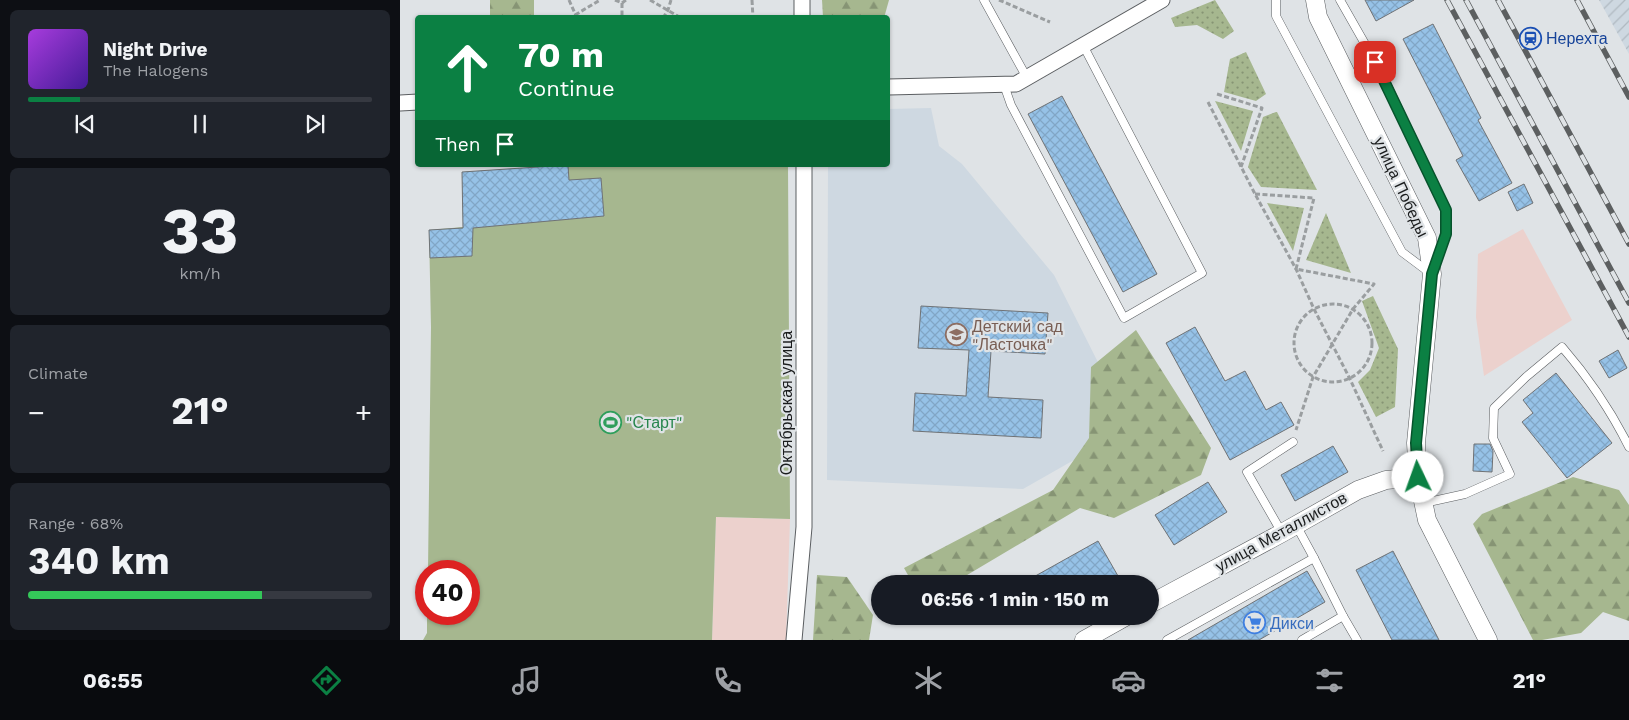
<!DOCTYPE html>
<meta charset="utf-8">
<style>
body{margin:0;font-family:"Work Sans",sans-serif;background:#20242c;color:#f1f3f6;height:100vh;display:flex;flex-direction:column;font-size:19px;white-space:nowrap}
*{box-sizing:border-box;margin:0}
p{font-size:16px;color:#9ea1a6}
.icon{flex:none;width:28px;height:28px;fill:none;stroke:currentColor;stroke-width:2;stroke-linecap:round;stroke-linejoin:round}
.map{position:relative;flex:1;overflow:hidden}
.sheet{display:flex;flex-direction:column;gap:10px;padding:10px;background:#0d0f14;width:400px}
.sheet>*{flex:none}
.top-card{position:absolute;left:15px;top:15px;width:475px;height:152px;border-radius:5px;box-shadow:0 1px 4px #0004;background:#0b8043;color:#fff;overflow:hidden}
.speed{position:absolute;left:15px;top:560px;display:flex;gap:10px;font-size:25px;font-weight:700;text-align:center}
.speed>*{display:grid;place-content:center;width:65px;height:65px;border-radius:50%;background:#171b24;box-shadow:0 1px 4px #0004;line-height:1}
.speed .limit{border:8px solid #d22;background:#fff;color:#111}
.pin{position:absolute;display:grid;place-items:center;width:42px;height:42px;color:#fff;margin:-21px;border-radius:10px;box-shadow:0 2px 8px #0006}
.me{position:absolute;width:55px;margin:-28px;rotate:357deg;stroke-linejoin:round;filter:drop-shadow(0 0 4px #0008)}
.turn{display:flex;align-items:center;gap:18px;height:105px;padding:0 20px;font-size:22px}
.turn .icon{width:65px;height:65px;stroke-width:2.5}
.turn b{display:block;font-size:35px;line-height:42px}
.then{display:flex;align-items:center;height:48px;padding:0 20px;background:#0003;gap:10px;font-size:19px}
.big{font-size:38px;font-weight:700;line-height:1.1}
.sheet .card{flex:1;display:flex;flex-direction:column;justify-content:center;gap:8px;min-width:0;padding:0 18px;border-radius:8px;background:#20242c}
.sheet .dial{align-items:center;gap:0}
.dial b{font-size:65px;line-height:1}
.song{display:flex;align-items:center;gap:15px}
.cover{width:60px;height:60px;border-radius:8px;background:linear-gradient(135deg,hsl(280 70% 55%),hsl(260 70% 35%))}
.played{height:5px;border-radius:2px;background:linear-gradient(90deg,#0b8043 15%,#363941 15%)}
.keys{display:flex;justify-content:space-around;direction:ltr}
.heat{display:flex;justify-content:space-between;align-items:center;font-size:28px;direction:ltr}
.charge{height:8px;border-radius:4px;background:linear-gradient(90deg,#34c759 68%,#363941 0)}
.trip{position:absolute;left:471px;top:575px;width:288px;height:50px;border-radius:25px;background:#171b24;box-shadow:0 1px 4px #0004;font-weight:700;line-height:50px;text-align:center}
.dock{display:flex;height:80px;justify-content:space-around;align-items:center;background:#090b0e;color:#9ea1a6}
.dock .icon{width:35px;height:35px}
.dock .active{color:#0b8043}
.dock b{font-size:22px;color:#f1f3f6}
main{display:flex;flex:1;min-height:0}
.map>svg:first-child{display:block}
</style>
<main>
<section class="sheet">
<div class="card">
<div class="song"><i class="cover"></i><div><b>Night Drive</b><p>The Halogens</p></div></div>
<div class="played"></div>
<div class="keys"><svg class="icon" aria-label="previous" viewBox="0 0 24 24"><path d="M18 5L8 12l10 7zM5 5v14"/></svg><svg class="icon" aria-label="pause" viewBox="0 0 24 24"><path d="M8 5v14M16 5v14"/></svg><svg class="icon" aria-label="next" viewBox="0 0 24 24"><path d="M6 5l10 7-10 7zM19 5v14"/></svg></div>
</div>
<div class="card dial"><b>33</b><p>km/h</p></div>
<div class="card"><p>Climate</p>
<div class="heat"><a>−</a><b class="big">21°</b><a>+</a></div>
</div>
<div class="card"><p>Range · 68%</p><b class="big">340 km</b><div class="charge"></div></div>
</section>
<div class="map">
<svg width="1229" height="640" viewBox="0 0 1229 640">
<defs>
<pattern id="industrial-furrows" width="10" height="10" patternUnits="userSpaceOnUse" patternTransform="scale(1.25)"><rect width="10" height="10" fill="#ced8e1"/><path d="M-1 1l2-2M0 10L10 0M9 11l2-2" fill="none" stroke="#b0b9c1"/></pattern>
<pattern id="grass-dots" width="8" height="8" patternUnits="userSpaceOnUse" patternTransform="scale(1.25)"><rect width="8" height="8" fill="#a6b78f"/><path d="M2 2h.1M6 6h.1" fill="none" stroke="#869474" stroke-width="1.8" stroke-linecap="round"/></pattern>
<pattern id="forest-firs" width="22" height="20" patternUnits="userSpaceOnUse" patternTransform="scale(1.25)"><rect width="22" height="20" fill="#a6b78f"/><path d="M5 1l3.5 6h-7zM16 11l3.5 6h-7z" fill="#869474"/></pattern>
<pattern id="building-cross-hatch" width="8" height="8" patternUnits="userSpaceOnUse" patternTransform="scale(1.25)"><rect width="8" height="8" fill="#96c2e7"/><path d="M0 0l8 8M0 8l8-8" fill="none" stroke="#81a6c6"/></pattern>
</defs>
<rect width="100%" height="100%" fill="#dfe3e6"/>
<g fill="#ecd1cd">
<path d="M1123 229 1172 320 1084 376 1076 317 1078 254Z"/>
<path d="M316 517 390 519 386 640H312Z"/>
</g>
<path fill="url(#industrial-furrows)" d="M1199 0H1229V54Z"/>
<path fill="#ced8e1" d="M531 108 539 146 562 164 654 275 715 396 695 460H674L623 489 427 480 428 165H488V109Z"/>
<g fill="url(#grass-dots)">
<path d="M815 0 834 31 823 39 797 25 775 27 771 18Z"/>
<path d="M846 52 866 94 856 101 824 92 830 59Z"/>
<path d="M815 101 853 111 841 151Z"/>
<path d="M876 112H877L917 190 861 187 848 167 863 117Z"/>
<path d="M867 203 904 208 893 251Z"/>
<path d="M926 213 951 273 906 260Z"/>
<path d="M973 296 998 349 995 407 976 417 958 382 970 370 979 348 962 301Z"/>
</g>
<g fill="url(#forest-firs)">
<rect x="90" y="0" width="44" height="17"/>
<path d="M422 0H489L484 18 423 17Z"/>
<path d="M736 330 811 448 801 475 714 518 680 508 552 584H513L504 568 653 490 689 438 691 367Z"/>
<path d="M1173 477 1219 490 1229 505V621L1203 612 1181 633 1142 640H1133L1073 524 1082 514Z"/>
<path d="M417 575 447 577 473 615 469 640H413Z"/>
</g>
<path fill="#a6b78f" d="M173 165H388L390 519 316 517 312 640H23L27 633V614H69V571H28L31 327 29 230 63 227 62 172Z"/>
<g fill="url(#building-cross-hatch)" stroke="#6f7275">
<path d="M965 0H1014L976 21Z"/>
<path d="M1033 24 1081 118 1078 120 1112 183 1079 201 1056 160 1063 156 1003 39Z"/>
<path d="M662 96 757 274 723 292 628 114Z"/>
<path d="M168 165 169 180 201 178 204 216 73 228 72 256 30 258 29 230 63 228 62 172Z"/>
<path d="M1124 184 1133 203 1117 211 1108 192Z"/>
<path d="M521 306 648 313 645 354 591 351 588 397 643 400 641 438 513 431 515 393 566 396 569 350 518 348Z"/>
<path d="M795 327 825 381 845 371 866 410 881 402 894 425 830 460 766 343Z"/>
<path d="M1218 350 1227 368 1209 378 1199 361Z"/>
<path d="M1156 373 1212 443 1167 478 1122 422 1133 413 1123 400Z"/>
<path d="M1074 444H1090L1093 451 1092 472 1073 471Z"/>
<path d="M933 446 948 472 895 501 881 475Z"/>
<path d="M808 482 827 512 774 545 755 515Z"/>
<path d="M698 541 718 576 705 584H621Z"/>
<path d="M993 551 1039 640H992L956 570Z"/>
<path d="M907 571 925 602 859 640H788Z"/>
</g>
<g fill="none" stroke-linecap="round" stroke-linejoin="round">
<defs>
<g id="service">
<path d="M584 0 627 78"/>
<path d="M876 0V16L1002 252 1030 273"/>
<path d="M940 0 981 72 1046 210V234L1035 263"/>
<path d="M604 85 611 105 724 318 802 273 683 45"/>
<path d="M1024 503 1065 494 1110 474 1093 438 1094 408 1126 377 1162 347C1188 377 1211 411 1229 447"/>
<path d="M882 533 847 472 893 442"/>
<path d="M914 558 943 616 957 640"/>
<path d="M767 640 914 558 896 525"/>
<path d="M902 640 943 616"/>
</g>
<g id="minor">
<path d="M402 0V18"/>
<path d="M488 87 616 84 762 0"/>
<path d="M0 103 18 102"/>
<path d="M394 640 404 527V165"/>
</g>
<g id="tertiary">
<path d="M915 0 918 17 1027 238 1032 274 1016 443 1018 477 1027 520 1088 640"/>
<path d="M750 604 882 533 958 490 986 480 1018 477"/>
<path d="M684 640 727 616"/>
</g>
</defs>
<use href="#service" stroke="#5b5e61" stroke-width="9"/>
<use href="#minor" stroke="#5b5e61" stroke-width="17"/>
<use href="#tertiary" stroke="#5b5e61" stroke-width="19"/>
<g stroke="#9a9ea0" stroke-width="3" stroke-dasharray="5 2.5" stroke-linecap="butt">
<path d="M169 0 177 18"/>
<path d="M215 0 222 3 226 0"/>
<path d="M250 0 281 18"/>
<path d="M352 0 353 18"/>
<path d="M599 0 650 22"/>
<path d="M222 3V18"/>
<path d="M175 15 200 0"/>
<path d="M263 18 268 10 271 0"/>
<path d="M817 94 862 108 841 167"/>
<path d="M808 102 855 194 896 269 914 309 950 379 983 451"/>
<path d="M15 155H18"/>
<path d="M855 194 914 198 896 269 974 284 953 309 913 377 896 430"/>
<circle cx="933" cy="343" r="39"/>
</g>
<use href="#service" stroke="#fff" stroke-width="8"/>
<use href="#minor" stroke="#fff" stroke-width="15"/>
<use href="#tertiary" stroke="#fff" stroke-width="18"/>
<defs>
<g id="rail">
<path d="M1047 0 1229 337"/>
<path d="M1066 0 1229 303"/>
<path d="M1098 0 1229 244"/>
<path d="M1177 0 1229 97"/>
</g>
</defs>
<use href="#rail" stroke="#5c5f60" stroke-width="5.5"/>
<use href="#rail" stroke="#dfe3e6" stroke-width="4" stroke-dasharray="11" stroke-linecap="butt"/>
</g>
<g fill="none" stroke-linecap="round" stroke-linejoin="round">
<defs>
<path id="route" d="M975 62 1046 210V234L1032 274 1016 443 1018 477"/>
</defs>
<use href="#route" stroke="#07532c" stroke-width="12"/>
<use href="#route" stroke="#0b8043" stroke-width="9"/>
</g>
<defs>
<symbol id="station-ring" viewBox="-11 -11 22 22"><circle r="9.5" fill="#dfe3e6" stroke="#1a4fb4" stroke-width="1.5"/><path d="M-3-6H3Q5-6 5-4V2Q5 4 3 4L4.5 6H3L1.5 4h-3L-3 6H-4.5L-3 4Q-5 4-5 2V-4Q-5-6-3-6ZM-3.5-4v3h7v-3ZM-3.5 1v1.5H-2V1ZM2 1v1.5H3.5V1Z" fill="#1a4fb4"/></symbol>
<symbol id="school-ring" viewBox="-11 -11 22 22"><circle r="9.5" fill="#dfe3e6" stroke="#8d6e63" stroke-width="1.5"/><path d="M0-5L7-2L0 1L-7-2ZM-4 1L0 2.5L4 1V4Q0 6-4 4Z" fill="#8d6e63"/></symbol>
<symbol id="stadium-ring" viewBox="-11 -11 22 22"><circle r="9.5" fill="#dfe3e6" stroke="#2e9e5b" stroke-width="1.5"/><path d="M0-5a6.5 5 0 1 0 0 10a6.5 5 0 1 0 0-10ZM-3.5-1.8h7v3.6h-7Z" fill="#2e9e5b"/></symbol>
<symbol id="supermarket-ring" viewBox="-11 -11 22 22"><circle r="9.5" fill="#dfe3e6" stroke="#3f7fe0" stroke-width="1.5"/><path d="M-6-5.5h2.5l.6 2H6L4.5 2H-2.5L-4.4-4H-6ZM-1.5 3.2a1.3 1.3 0 1 0 .1 0ZM3 3.2a1.3 1.3 0 1 0 .1 0Z" fill="#3f7fe0"/></symbol>
</defs>
<g fill-rule="evenodd">
<use href="#station-ring" x="1118" y="26" width="25" height="25"/>
<use href="#school-ring" x="544" y="322" width="25" height="25"/>
<use href="#stadium-ring" x="198" y="410" width="25" height="25"/>
<use href="#supermarket-ring" x="842" y="610" width="25" height="25"/>
</g>
<g text-anchor="middle" dominant-baseline="central" stroke-width="4.5" stroke-linejoin="round" paint-order="stroke">
<g font-size="16" fill="#164399" stroke="#dfe3e6" text-anchor="start">
<text x="1146" y="38">Нерехта</text>
</g>
<g font-size="16" fill="#1a1c1d" stroke="#dfe3e6">
<text transform="translate(1001 187) rotate(65)">улица Победы</text>
<text transform="translate(386 403) rotate(-90)">Октябрьская улица</text>
<text transform="translate(881 532) rotate(-29)">улица Металлистов</text>
</g>
<g font-size="16" fill="#785e54" stroke="#dfe3e6" text-anchor="start">
<text x="572" y="326">Детский сад<tspan x="572" dy="18">"Ласточка"</tspan></text>
</g>
<g font-size="16" fill="#27864d" stroke="#dfe3e6" text-anchor="start">
<text x="226" y="422">"Старт"</text>
</g>
<g font-size="16" fill="#366cbe" stroke="#dfe3e6" text-anchor="start">
<text x="870" y="623">Дикси</text>
</g>
</g>
</svg>
<div class="speed"><div class="limit">40</div></div>
<div class="pin" style="left:975px;top:62px;background:#d93025"><svg class="icon" aria-label="arrive" viewBox="0 0 24 24"><path d="M6 21V4h12l-3 4 3 4H6"/></svg></div>
<svg class="me" style="left:1018px;top:477px" viewBox="-20 -20 40 40"><circle r="19" fill="#fff"/><path d="M0-13L10 11 0 6-10 11z" fill="#0b8043"/></svg>
<div class="trip">06:56 · 1 min · 150 m</div>
<div class="top-card">
<div class="turn"><svg class="icon" aria-label="ahead" viewBox="0 0 24 24"><path d="M12 20V5M6 11l6-6 6 6"/></svg><div><b>70 m</b>Continue</div></div>
<div class="then">Then<svg class="icon" aria-label="arrive" viewBox="0 0 24 24"><path d="M6 21V4h12l-3 4 3 4H6"/></svg></div>
</div>
</div>
</main>
<nav class="dock">
<b>06:55</b>
<svg class="icon active" aria-label="directions" viewBox="0 0 24 24"><path d="M12 3l9 9-9 9-9-9zM9 14v-3h6M13 9l2 2-2 2"/></svg>
<svg class="icon" aria-label="music" viewBox="0 0 24 24"><path d="M9 18V5l10-2v13"/><circle cx="6" cy="18" r="3"/><circle cx="16" cy="16" r="3"/></svg>
<svg class="icon" aria-label="phone" viewBox="0 0 24 24"><path d="M5 4h4l2 5-3 2q2 4 5 5l2-3 5 2v4C11 20 4 13 5 4z"/></svg>
<svg class="icon" aria-label="climate" viewBox="0 0 24 24"><path d="M12 3v18M4 7l16 10M4 17L20 7"/></svg>
<svg class="icon" aria-label="car" viewBox="0 0 24 24"><path d="M5 17H2v-5l4-1 3-4h7l3 4 3 1v5h-3M9 17h6M6 11h13"/><circle cx="7" cy="17" r="2"/><circle cx="17" cy="17" r="2"/></svg>
<svg class="icon" aria-label="filters" viewBox="0 0 24 24"><path d="M4 7h16M4 17h16"/><circle cx="9" cy="7" r="2"/><circle cx="15" cy="17" r="2"/></svg>
<b>21°</b>
</nav>
